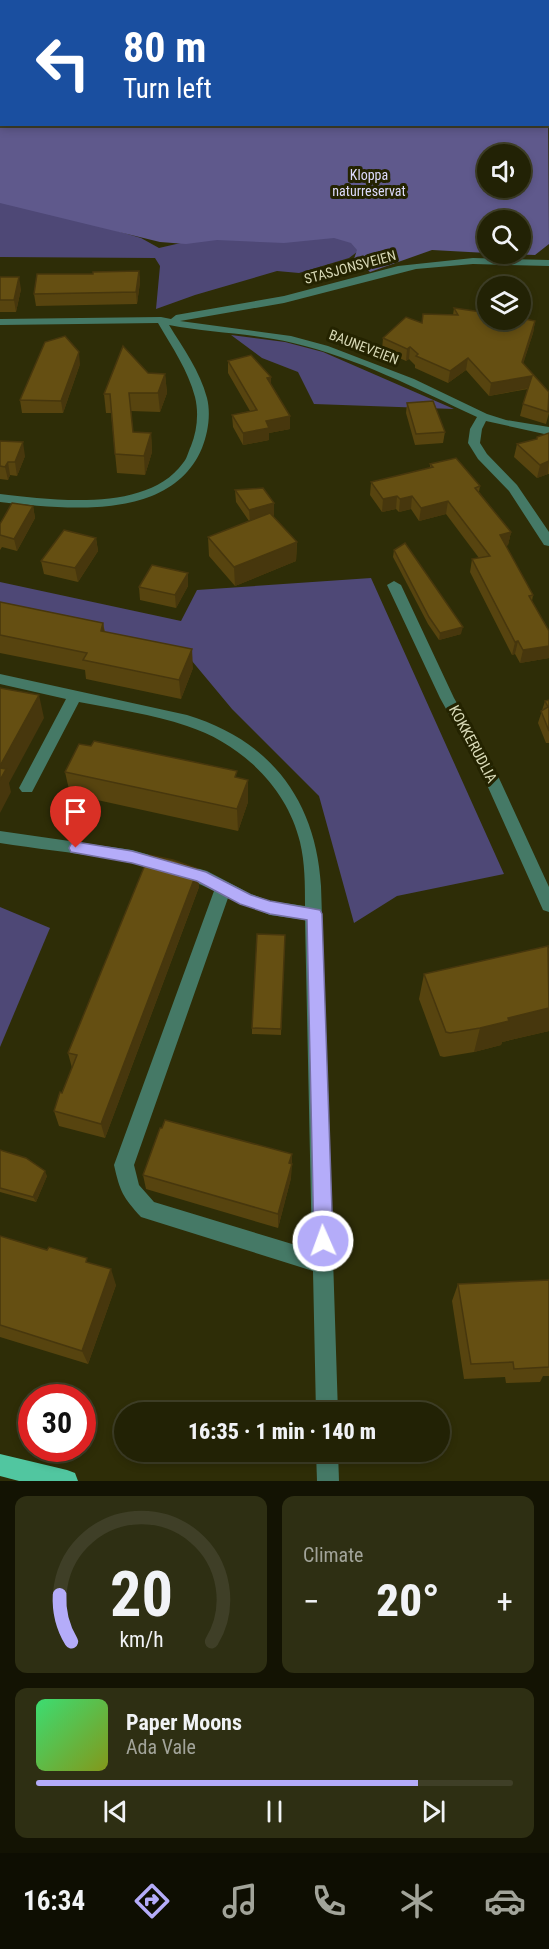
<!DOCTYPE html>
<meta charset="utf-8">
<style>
body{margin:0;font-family:"Roboto Condensed",sans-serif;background:#2e2f13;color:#f1f3f6;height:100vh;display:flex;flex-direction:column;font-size:22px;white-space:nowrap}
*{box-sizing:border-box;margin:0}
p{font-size:20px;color:#a2a49a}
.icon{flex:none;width:33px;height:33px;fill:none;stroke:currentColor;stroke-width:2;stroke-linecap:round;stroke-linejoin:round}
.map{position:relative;height:1481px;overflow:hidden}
.sheet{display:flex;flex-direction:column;gap:15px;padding:15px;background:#131303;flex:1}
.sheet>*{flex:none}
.guide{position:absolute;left:0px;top:0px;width:549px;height:126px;box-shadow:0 3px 9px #0003,0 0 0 2px #3f3f27;background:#1a4fa0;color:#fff;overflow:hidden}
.fabs{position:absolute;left:477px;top:144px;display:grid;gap:12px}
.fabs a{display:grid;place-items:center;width:54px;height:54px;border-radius:50%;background:#222205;box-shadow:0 3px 9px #0003,0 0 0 2px #3f3f27;font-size:30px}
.speed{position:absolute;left:18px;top:1384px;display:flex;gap:12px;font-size:30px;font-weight:700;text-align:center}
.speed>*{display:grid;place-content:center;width:78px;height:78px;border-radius:50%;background:#222205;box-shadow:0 3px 9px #0003,0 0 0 2px #3f3f27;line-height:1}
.speed .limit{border:9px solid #d22;background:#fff;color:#111}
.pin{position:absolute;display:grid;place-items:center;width:51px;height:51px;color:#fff;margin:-62px -26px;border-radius:50% 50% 50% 0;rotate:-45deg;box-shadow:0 0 6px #0007}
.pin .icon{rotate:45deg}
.me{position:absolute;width:66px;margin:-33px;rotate:358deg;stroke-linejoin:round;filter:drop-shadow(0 0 4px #0008)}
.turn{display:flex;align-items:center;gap:21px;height:126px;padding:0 24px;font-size:27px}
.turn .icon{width:78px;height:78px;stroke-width:2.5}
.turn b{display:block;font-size:42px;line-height:51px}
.big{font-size:45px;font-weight:800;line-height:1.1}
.sheet .tile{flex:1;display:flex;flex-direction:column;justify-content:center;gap:9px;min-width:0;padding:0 21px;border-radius:12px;background:#2e2f13}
.sheet .dial{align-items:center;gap:0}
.dial svg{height:156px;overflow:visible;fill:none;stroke:#3f3f27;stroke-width:7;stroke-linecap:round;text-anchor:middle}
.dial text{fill:#f1f3f6;stroke:none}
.song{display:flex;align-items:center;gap:18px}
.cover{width:72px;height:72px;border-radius:9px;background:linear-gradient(135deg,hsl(140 70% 55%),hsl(70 70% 35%))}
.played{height:6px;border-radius:3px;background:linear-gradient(90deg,#b4acf9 80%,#3f3f27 80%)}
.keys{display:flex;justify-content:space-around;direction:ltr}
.heat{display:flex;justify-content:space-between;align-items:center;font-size:33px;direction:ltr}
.sheet .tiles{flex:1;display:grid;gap:15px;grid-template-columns:1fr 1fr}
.tile:last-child{grid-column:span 2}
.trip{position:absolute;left:114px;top:1402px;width:336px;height:60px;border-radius:30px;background:#222205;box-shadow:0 3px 9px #0003,0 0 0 2px #3f3f27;font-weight:800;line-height:60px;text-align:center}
.tabs{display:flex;height:96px;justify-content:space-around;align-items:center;background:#0e0e02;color:#a2a49a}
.tabs .icon{width:42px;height:42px}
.tabs .selected{color:#b4acf9}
.tabs b{font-size:27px;color:#f1f3f6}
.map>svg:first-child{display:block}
</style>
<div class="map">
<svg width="549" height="1481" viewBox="0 0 549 1481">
<rect width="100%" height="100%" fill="#2e2d07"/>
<g fill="#4e4876">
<path d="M0 60 2 124 488 154 349 258 299 273 277 271 195 295 156 309 160 266 155 258 0 257V196L141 238 159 248 224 233 0 176Z"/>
<path d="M231 335 285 342 323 352 454 409 314 404 298 372 262 358Z"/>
<path d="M371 578 504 874 397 896 354 923 319 796 232 709 187 655 0 612V582L181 621 197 590Z"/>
<path d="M0 907 50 928 0 1047Z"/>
</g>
<path fill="#5f598c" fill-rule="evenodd" d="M0 0H381L383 1 2 2V124H548V118L549 244 535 255 505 254H520V220H488L487 253 432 250 370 272 354 259 357 250 351 243 334 238 284 243 217 240 186 244 160 242 0 203ZM488 154H520V188H488Z"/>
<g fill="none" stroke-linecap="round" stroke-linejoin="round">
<g fill="#081e27" fill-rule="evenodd">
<path d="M336 0H358L359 2H337Z"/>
<path d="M548 112H549V128L539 124H548Z"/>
</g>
<g fill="#457966" fill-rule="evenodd">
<rect x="548" y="107" width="1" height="4"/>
<path d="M473 258 549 260V266L473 264 416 269 284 303 180 321 291 336 328 346 414 379 487 414 506 420 549 427V435L486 421 482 429 480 443 487 454 517 485 549 532V546L544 545 509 491 478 459 468 443 470 429 477 417C417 389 357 358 293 343 252 333 210 333 169 325 183 348 200 371 207 398 211 414 208 433 202 448 171 522 66 509 0 502V494C53 500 147 513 183 463 187 459 188 452 191 446 197 431 199 413 195 397 188 370 172 347 158 323L0 325V319L161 317 171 319 176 315 284 296 398 266Z"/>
<path d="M394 581 401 585 454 698 498 776 549 887V912L543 910 483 776 440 698 387 585Z"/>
<path d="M0 674 187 715C270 740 316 800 321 886L338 1413H316L313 1271 141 1217C123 1197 120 1192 114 1165L214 891C152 858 68 854 0 843V831L132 850 207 871 251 894 270 901 305 906C305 884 305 863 300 842 287 787 240 743 187 726 152 714 115 709 79 702L32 792H22L19 788 66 699 0 684ZM228 898 270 915 305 920 312 1250 154 1202 139 1185 134 1165Z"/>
<path d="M316 1452H338L339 1481H317Z"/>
</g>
<path fill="#51c6a0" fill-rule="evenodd" d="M0 1454 67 1470 75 1473 78 1481H19L0 1476Z"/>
</g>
<g fill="#57440f">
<path d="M436 0H549V98L548 97V2H438Z"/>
<path d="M139 271 140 282 137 304 36 306 34 294Z"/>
<path d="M0 277 21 289 16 312H0Z"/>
<path d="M454 308 535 321 533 333 523 363 549 413 546 424 520 416 523 404 528 389 489 396 466 370 448 383 415 368V365L409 359 406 361 382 350 383 338 422 323 423 314 453 315Z"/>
<path d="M228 361 271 385 290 429 269 433V440L243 445 233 427 232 415 250 411 228 373Z"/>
<path d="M80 364 63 413H22L20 400Z"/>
<path d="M148 373 165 374 167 393 160 412 131 411 133 432 151 433 152 452 145 475 117 473 111 413H106L104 394Z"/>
<path d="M407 403 445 432 443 443 415 445 406 413Z"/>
<path d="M549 433V474H548L537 478 514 457 517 444 537 439V437Z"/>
<path d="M0 441 25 456 17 476 10 475 8 480 0 479Z"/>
<path d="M430 464 480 486 479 492 511 532 508 545 506 546 533 595 532 601 549 631V658L520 663 515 654 512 655 470 572 472 559 479 558 446 514 419 521 411 509 399 512 396 509 382 512 370 495 371 482 430 468Z"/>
<path d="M235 490 274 503V515L273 516 297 542 296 561 235 586 209 556 208 537 249 521 236 502Z"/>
<path d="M33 506 35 518 17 551 2 547 0 550V524Z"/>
<path d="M96 538 98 551 78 582 44 574 41 561Z"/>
<path d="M394 550 461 634 439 640 428 624 393 557Z"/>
<path d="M188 586 176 608 140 600 139 587Z"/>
<path d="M0 602 103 623 105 632 193 668 181 699 86 679 85 670 0 653Z"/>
<path d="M549 700V743H546L538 723 545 701Z"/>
<path d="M65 772 237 778 248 802 238 831 70 794Z"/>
<path d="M198 869 199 887 105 1138 59 1126 54 1111 72 1068 68 1053Z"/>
<path d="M285 935 281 1035 252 1034V1028Z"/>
<path d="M549 948V1031L502 1042 501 1045 474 1052 444 1057 440 1056 419 999 424 974Z"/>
<path d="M0 1150 47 1176 36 1202 0 1192Z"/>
<path d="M292 1154 291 1178 278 1228 146 1189 143 1175Z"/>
<path d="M0 1236 89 1263 116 1285 88 1364 0 1337Z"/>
<path d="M549 1280V1376H543L540 1382 506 1383 505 1377 464 1379 452 1301 458 1284Z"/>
</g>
<g fill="#47370d">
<path d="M139 271 140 282 137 304 136 292Z"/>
<path d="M19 277 21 289 16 312 14 300Z"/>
<path d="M535 321 533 333 520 374 522 362Z"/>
<path d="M410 347 409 359 406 361 407 349Z"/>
<path d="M79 352 80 364 63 413 61 401Z"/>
<path d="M468 358 466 370 448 383 450 371Z"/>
<path d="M165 374 167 393 160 412 158 393Z"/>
<path d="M532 376 529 388 489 396 491 383Z"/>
<path d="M271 377V389L267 378Z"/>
<path d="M290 416V429L269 433V440L243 445V433L266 421Z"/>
<path d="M151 433 152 452 145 475 144 456Z"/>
<path d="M23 442 25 456 17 476 15 462Z"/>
<path d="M549 461 548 474 537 478 540 465Z"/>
<path d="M8 462 10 475 8 480 5 467Z"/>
<path d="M397 496 396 509 382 512 383 499Z"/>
<path d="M412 496 411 509 399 512 400 499Z"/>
<path d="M448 501 446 514 419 521 421 508Z"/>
<path d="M274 503V515L250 522 249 510Z"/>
<path d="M33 506 35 518 17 551 14 539Z"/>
<path d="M511 532 508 545 497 548 500 535Z"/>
<path d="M96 538 98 551 78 582 75 568Z"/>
<path d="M297 542 296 561 235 586 234 567Z"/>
<path d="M188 573V586L176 608 175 595Z"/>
<path d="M103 623 106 642 101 631Z"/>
<path d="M463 627 461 634 439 640 440 633Z"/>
<path d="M518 641 515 654 512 655 515 642Z"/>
<path d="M549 646V658L520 663 523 650Z"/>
<path d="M192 649 193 668 181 699 179 680Z"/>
<path d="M39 695 44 718 9 783 11 792 0 813V766Z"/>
<path d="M248 780V802L238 831 237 809Z"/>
<path d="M198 869 199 887 105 1138 101 1124Z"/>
<path d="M549 1008V1031L502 1042 501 1045 474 1052 480 1028 508 1018Z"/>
<path d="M292 1154 291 1178 278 1228V1214L289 1163Z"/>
<path d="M45 1171 47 1176 36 1202 33 1197Z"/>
<path d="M111 1269 116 1285 88 1364 82 1351Z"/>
</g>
<g fill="#654f12" stroke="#47370d" stroke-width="1.5">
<path d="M453 0H549V7H548V14H549V76L548 75V2H455Z"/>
<path d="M139 271 136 292 34 294 37 274H93V272Z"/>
<path d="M0 277H19L14 300H0Z"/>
<path d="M454 308 488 313V320H520V318L535 321 522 362 549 392 548 412 523 404 532 376 491 383 468 358 450 371 416 356 418 354 410 347 407 349 383 338 406 317 422 323 423 314 458 315Z"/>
<path d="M65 336 79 352 61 401 20 400 45 342Z"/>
<path d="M123 346 148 373 165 374 158 393H129L133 432 151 433 144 456 115 454 110 394H104Z"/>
<path d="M251 355 271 377 267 378 290 416 266 421 269 428 243 433 232 415 257 410 228 361Z"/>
<path d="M433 401 445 432 416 434 407 403Z"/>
<path d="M549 433V461L540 465 517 444 537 439V437Z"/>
<path d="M0 441 23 442 15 462H8L5 467 0 466Z"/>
<path d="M456 458 480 486 475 488 511 532 500 535 533 595 529 596 549 631V646L523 650 518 641 515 642 472 559 490 556 448 501 421 508 412 496 400 499 397 496 383 499 371 482 433 467 430 464Z"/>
<path d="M263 488 274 503 249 510 235 490Z"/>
<path d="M12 503 33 506 14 539 0 535V524Z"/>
<path d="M270 513 297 542 234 567 208 537Z"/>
<path d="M64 530 96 538 75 568 41 561Z"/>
<path d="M405 543 463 627 440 633 429 617 394 550Z"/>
<path d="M152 565 188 573 175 595 139 587Z"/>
<path d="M0 602 103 623 101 631 192 649 179 680 83 660 87 653 0 635Z"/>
<path d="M0 688 39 695 0 766Z"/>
<path d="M549 700V731L541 711 548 707 545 701Z"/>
<path d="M94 741 237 771 235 777 248 780 237 809 65 772 79 744 91 746Z"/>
<path d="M0 768 6 769 0 780Z"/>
<path d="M149 855 173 860 198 869 101 1124 54 1111 60 1092 62 1093 77 1055 68 1053Z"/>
<path d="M257 934 285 935 281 1029 252 1028Z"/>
<path d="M548 946 549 1008 508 1018 509 1021 480 1028 450 1033 446 1032 424 974Z"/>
<path d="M165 1120 292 1154 289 1163 292 1164 278 1214 143 1175 160 1128H162Z"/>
<path d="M0 1150 26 1158 45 1171 33 1197 0 1188Z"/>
<path d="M0 1236 47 1250 49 1247 87 1258 86 1262 111 1269 82 1351 0 1325Z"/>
<path d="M549 1280V1367L514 1369 513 1362 471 1364 458 1284Z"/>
</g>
<path fill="#b4acf9" stroke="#7570a2" stroke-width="1.5" d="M76 842 132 851 206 872 251 895 270 901 320 910 322 914 333 1241 330 1248 323 1251 317 1248 314 1241 307 920 270 914 240 904 197 881 132 863 71 852 69 848 71 844Z"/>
<g text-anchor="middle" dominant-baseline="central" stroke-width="6" stroke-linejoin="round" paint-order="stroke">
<g font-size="14" fill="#dddbfc" stroke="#242300">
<text x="369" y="175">Kloppa<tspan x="369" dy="16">naturreservat</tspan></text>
</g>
<g font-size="14" fill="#d8d9b6" stroke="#242300">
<text transform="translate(350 267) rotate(-15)">STASJONSVEIEN</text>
<text transform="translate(364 347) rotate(21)">BAUNEVEIEN</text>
</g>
<g font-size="15" fill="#d8d9b6" stroke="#242300">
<text transform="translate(473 744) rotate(62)">KOKKERUDLIA</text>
</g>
</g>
</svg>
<div class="fabs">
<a><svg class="icon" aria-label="sound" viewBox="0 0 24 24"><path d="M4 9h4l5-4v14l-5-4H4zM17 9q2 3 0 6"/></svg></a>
<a><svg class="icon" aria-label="search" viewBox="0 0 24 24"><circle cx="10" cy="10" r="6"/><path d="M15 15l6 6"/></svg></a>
<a><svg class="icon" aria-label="layers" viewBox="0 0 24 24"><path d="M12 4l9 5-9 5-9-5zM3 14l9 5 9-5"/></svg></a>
</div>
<div class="speed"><div class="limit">30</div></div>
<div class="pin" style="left:76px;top:848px;background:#d93025"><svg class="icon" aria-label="arrive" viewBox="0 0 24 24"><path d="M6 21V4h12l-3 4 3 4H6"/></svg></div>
<svg class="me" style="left:323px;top:1241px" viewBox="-20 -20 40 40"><circle r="17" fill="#b4acf9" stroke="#fff" stroke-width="3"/><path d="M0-11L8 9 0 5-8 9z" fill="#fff"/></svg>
<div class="trip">16:35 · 1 min · 140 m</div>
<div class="guide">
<div class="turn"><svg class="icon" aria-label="left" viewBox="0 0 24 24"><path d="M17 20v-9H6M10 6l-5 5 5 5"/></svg><div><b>80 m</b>Turn left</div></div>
</div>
</div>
<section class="sheet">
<div class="tiles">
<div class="tile dial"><svg viewBox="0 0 100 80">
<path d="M14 69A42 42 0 1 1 86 69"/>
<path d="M14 69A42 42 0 0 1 8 45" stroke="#b4acf9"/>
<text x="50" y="56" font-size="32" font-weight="700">20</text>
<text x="50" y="72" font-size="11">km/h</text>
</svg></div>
<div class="tile"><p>Climate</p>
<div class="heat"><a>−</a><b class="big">20°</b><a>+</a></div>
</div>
<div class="tile">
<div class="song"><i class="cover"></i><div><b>Paper Moons</b><p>Ada Vale</p></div></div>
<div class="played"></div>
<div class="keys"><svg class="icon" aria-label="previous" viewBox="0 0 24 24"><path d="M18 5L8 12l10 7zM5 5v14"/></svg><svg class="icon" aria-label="pause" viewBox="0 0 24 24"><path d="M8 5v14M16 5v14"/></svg><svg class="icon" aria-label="next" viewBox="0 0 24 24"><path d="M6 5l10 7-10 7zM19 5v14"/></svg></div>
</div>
</div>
</section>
<nav class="tabs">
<b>16:34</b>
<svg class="icon selected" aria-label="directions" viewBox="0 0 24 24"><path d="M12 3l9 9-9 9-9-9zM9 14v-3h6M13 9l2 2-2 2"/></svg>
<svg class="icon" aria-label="music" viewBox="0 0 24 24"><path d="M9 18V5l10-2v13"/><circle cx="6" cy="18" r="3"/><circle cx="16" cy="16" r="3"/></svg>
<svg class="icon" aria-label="phone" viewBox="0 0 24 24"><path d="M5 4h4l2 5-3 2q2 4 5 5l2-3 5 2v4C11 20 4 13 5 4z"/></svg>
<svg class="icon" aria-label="climate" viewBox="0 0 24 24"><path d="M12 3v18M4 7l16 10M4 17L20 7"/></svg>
<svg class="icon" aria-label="car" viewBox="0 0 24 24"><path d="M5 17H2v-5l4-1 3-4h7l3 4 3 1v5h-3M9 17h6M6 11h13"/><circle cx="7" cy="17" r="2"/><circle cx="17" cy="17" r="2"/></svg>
</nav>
